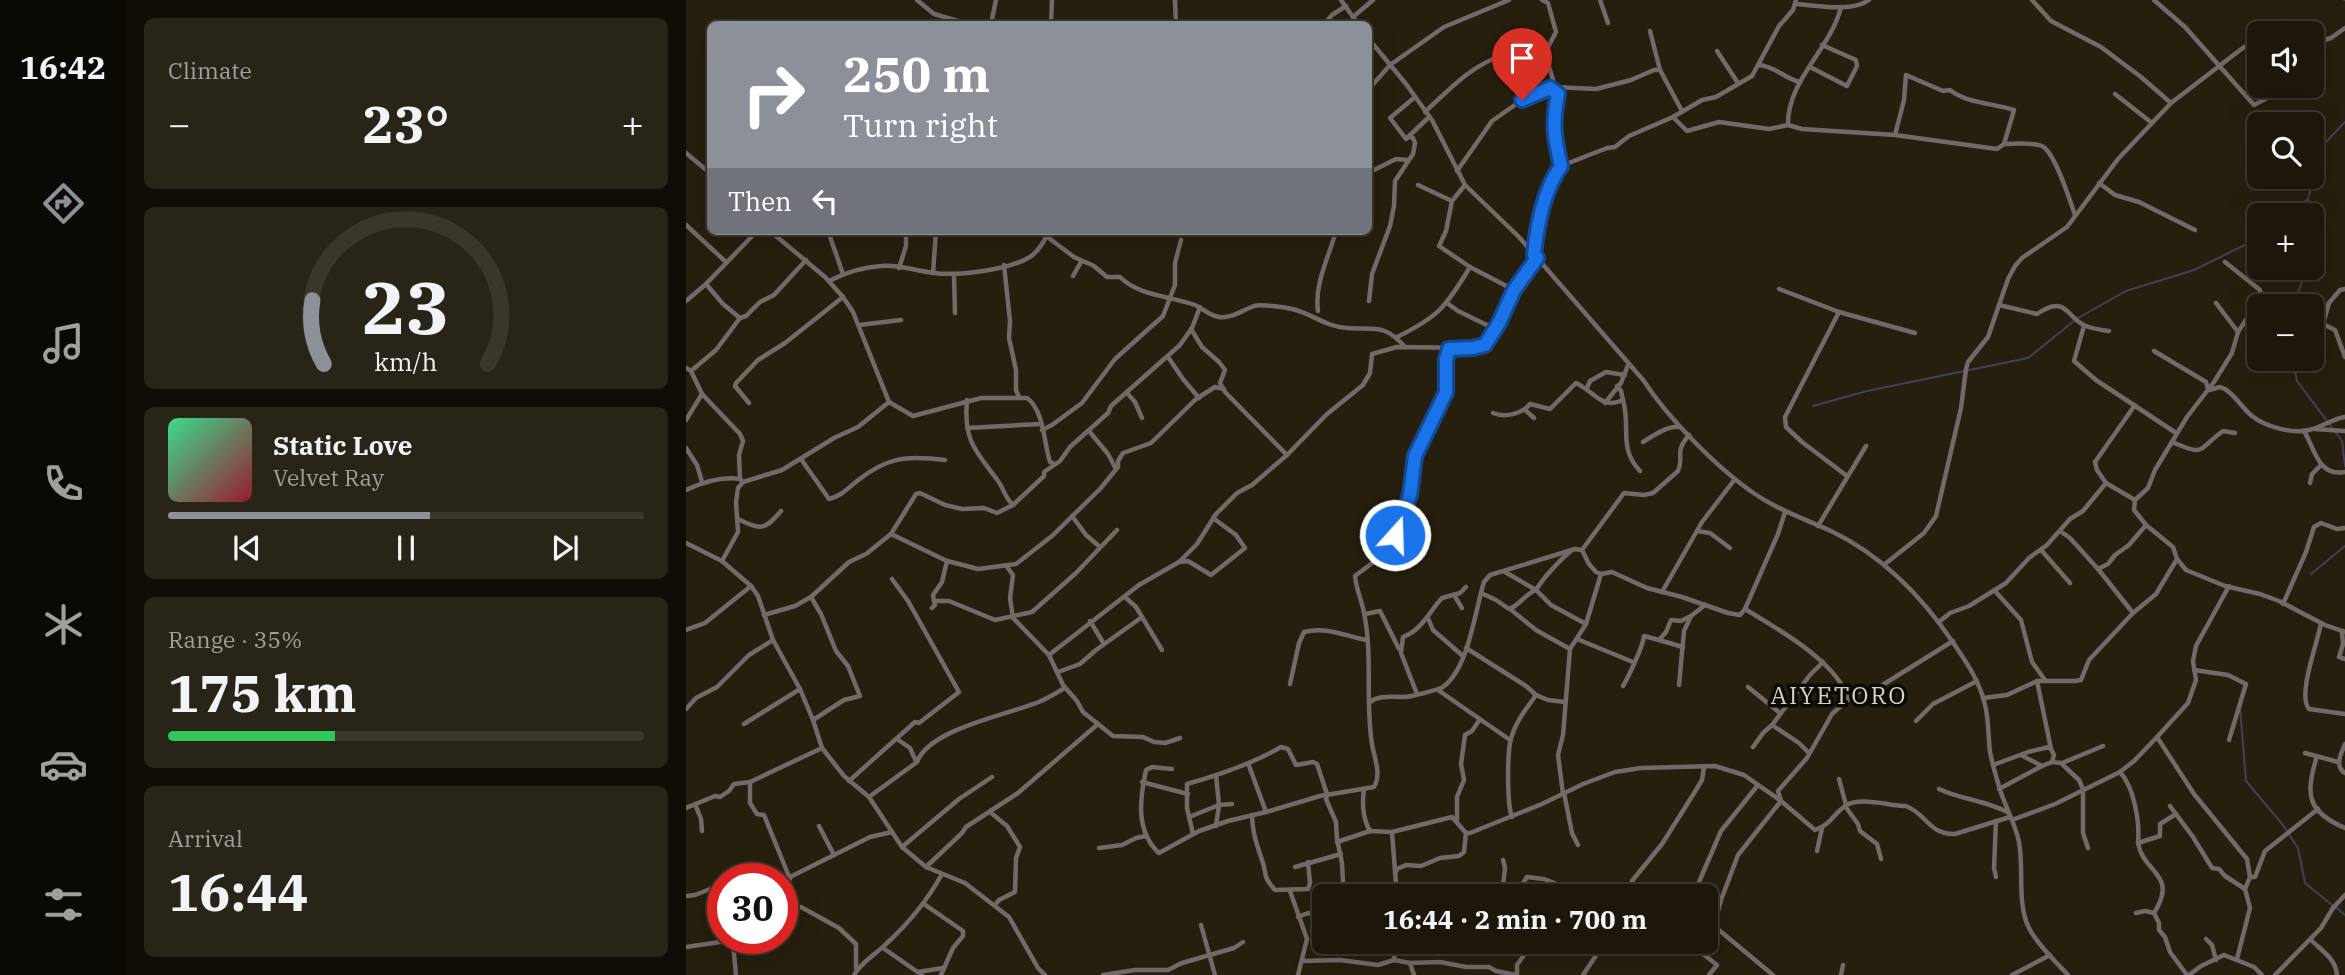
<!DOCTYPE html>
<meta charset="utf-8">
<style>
body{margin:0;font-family:"IBM Plex Serif",serif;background:#292418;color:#f1f3f6;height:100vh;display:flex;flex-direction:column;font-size:26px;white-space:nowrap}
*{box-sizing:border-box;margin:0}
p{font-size:23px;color:#a09f9c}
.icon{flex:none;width:38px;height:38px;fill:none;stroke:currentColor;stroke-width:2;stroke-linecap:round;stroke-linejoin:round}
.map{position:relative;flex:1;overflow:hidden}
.side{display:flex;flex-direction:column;gap:18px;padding:18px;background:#0f0d06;width:560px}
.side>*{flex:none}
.guide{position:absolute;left:21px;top:21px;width:665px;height:214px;border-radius:10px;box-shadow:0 7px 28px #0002,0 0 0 2px #3a362b;background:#8c9099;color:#fff;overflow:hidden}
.tools{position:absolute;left:1561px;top:21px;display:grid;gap:14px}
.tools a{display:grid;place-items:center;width:77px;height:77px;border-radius:10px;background:#1c170a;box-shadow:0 7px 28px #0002,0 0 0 2px #3a362b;font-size:35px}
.speed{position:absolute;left:21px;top:863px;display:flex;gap:14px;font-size:35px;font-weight:700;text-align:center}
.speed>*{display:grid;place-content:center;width:91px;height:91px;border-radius:50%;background:#1c170a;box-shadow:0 7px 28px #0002,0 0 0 2px #3a362b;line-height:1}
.speed .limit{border:10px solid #d22;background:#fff;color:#111}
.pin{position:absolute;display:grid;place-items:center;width:60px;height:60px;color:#fff;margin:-72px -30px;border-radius:50% 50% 50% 0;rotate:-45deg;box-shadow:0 0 7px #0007}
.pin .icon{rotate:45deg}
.me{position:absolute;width:77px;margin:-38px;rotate:20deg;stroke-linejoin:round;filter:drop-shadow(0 0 5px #0008)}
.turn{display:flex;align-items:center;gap:24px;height:147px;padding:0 21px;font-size:32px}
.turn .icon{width:91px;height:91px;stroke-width:2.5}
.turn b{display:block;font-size:49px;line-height:60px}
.then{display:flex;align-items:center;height:66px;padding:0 21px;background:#0003;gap:14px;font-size:26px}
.big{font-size:52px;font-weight:700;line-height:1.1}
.side .widget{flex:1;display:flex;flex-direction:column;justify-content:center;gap:10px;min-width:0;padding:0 24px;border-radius:10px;background:#292418}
.side .dial{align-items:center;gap:0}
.dial svg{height:182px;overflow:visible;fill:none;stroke:#3a362b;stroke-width:7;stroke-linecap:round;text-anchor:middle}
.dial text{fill:#f1f3f6;stroke:none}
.song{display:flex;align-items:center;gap:21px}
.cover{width:84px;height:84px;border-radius:10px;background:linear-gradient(135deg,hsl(150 70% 55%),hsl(350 70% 35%))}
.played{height:7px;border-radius:4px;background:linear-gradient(90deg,#8c9099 55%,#3a362b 55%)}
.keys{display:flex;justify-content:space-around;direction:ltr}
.heat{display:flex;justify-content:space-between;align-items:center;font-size:38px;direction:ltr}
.charge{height:10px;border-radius:5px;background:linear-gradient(90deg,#34c759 35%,#3a362b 0)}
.trip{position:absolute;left:626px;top:884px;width:406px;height:70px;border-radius:10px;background:#1c170a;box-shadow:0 7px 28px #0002,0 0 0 2px #3a362b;font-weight:700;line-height:70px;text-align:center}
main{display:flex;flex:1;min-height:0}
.dock{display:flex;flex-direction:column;width:126px;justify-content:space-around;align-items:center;background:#0b0904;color:#a09f9c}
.dock .icon{width:49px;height:49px}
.dock .current{color:#8c9099}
.dock b{font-size:32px;color:#f1f3f6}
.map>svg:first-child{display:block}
</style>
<main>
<nav class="dock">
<b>16:42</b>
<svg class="icon current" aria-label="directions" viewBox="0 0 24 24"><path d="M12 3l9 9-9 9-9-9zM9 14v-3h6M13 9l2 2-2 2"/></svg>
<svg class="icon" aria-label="music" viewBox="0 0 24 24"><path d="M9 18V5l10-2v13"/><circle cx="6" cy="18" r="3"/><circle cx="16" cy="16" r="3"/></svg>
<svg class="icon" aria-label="phone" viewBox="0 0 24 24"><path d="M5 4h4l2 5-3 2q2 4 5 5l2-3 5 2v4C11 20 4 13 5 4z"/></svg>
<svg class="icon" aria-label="climate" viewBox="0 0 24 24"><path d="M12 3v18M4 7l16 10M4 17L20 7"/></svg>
<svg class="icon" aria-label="car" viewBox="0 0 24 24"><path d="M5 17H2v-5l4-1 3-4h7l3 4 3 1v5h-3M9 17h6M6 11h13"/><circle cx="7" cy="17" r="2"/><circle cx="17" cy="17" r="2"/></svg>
<svg class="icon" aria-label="filters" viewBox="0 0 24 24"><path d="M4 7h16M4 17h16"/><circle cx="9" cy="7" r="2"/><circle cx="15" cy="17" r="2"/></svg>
</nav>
<section class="side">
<div class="widget"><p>Climate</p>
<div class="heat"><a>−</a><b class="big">23°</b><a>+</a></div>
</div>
<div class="widget dial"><svg viewBox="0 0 100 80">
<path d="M14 69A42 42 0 1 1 86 69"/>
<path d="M14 69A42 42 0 0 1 9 41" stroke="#8c9099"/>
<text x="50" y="56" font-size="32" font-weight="700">23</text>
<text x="50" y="72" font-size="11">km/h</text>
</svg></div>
<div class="widget">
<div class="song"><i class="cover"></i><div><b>Static Love</b><p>Velvet Ray</p></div></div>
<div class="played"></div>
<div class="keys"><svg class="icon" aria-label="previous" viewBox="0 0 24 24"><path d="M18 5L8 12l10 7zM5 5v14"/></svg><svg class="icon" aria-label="pause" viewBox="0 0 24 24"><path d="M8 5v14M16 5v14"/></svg><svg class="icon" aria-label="next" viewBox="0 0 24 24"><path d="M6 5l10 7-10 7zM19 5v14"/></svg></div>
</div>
<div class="widget"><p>Range · 35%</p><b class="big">175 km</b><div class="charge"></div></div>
<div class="widget"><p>Arrival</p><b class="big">16:44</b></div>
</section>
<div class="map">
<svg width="1659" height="975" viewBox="0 0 1659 975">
<rect width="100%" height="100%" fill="#261f0e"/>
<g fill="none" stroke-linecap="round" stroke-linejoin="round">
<g stroke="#403f5c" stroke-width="2">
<path d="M1658 0H1659"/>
<path d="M1622 199 1634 244 1626 261"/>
<path d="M1602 215 1622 199 1638 144 1659 122"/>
<path d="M1606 306 1622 268"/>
<path d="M1392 318 1440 291 1508 270 1573 238"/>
<path d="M1606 359 1611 381 1656 441 1659 466"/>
<path d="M1127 406 1181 391 1342 358 1388 321"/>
<path d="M1625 574 1659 546"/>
<path d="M1554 708 1560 781 1597 825 1612 848 1619 883 1646 905"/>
<path d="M1651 908 1659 915"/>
</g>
<g stroke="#746968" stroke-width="4.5">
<path d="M231 0 248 14 282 24"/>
<path d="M489 0 490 24"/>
<path d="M655 0 672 24"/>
<path d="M914 0 922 23"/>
<path d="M1346 0 1365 21 1415 47 1455 77 1485 103"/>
<path d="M1468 0 1499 27 1568 105 1604 86"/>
<path d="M1110 4C1131 5 1165 13 1183 0"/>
<path d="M667 17 687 0"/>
<path d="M305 24 310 0"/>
<path d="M365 24 366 0"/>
<path d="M638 24 646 15 660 6"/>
<path d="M964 31 974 70"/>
<path d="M682 38 720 84 746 120 779 185 833 237 958 381C982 418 1032 469 1069 494 1092 510 1119 519 1145 531 1197 556 1236 596 1268 644 1281 663 1294 682 1299 705 1303 720 1302 736 1304 752 1306 762 1309 773 1312 783 1317 803 1329 822 1333 842 1338 869 1331 901 1342 926 1349 942 1370 962 1382 975"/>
<path d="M1626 49 1628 43 1645 38 1659 28"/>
<path d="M1031 51 1052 83"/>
<path d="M1073 65C1089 66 1099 79 1114 82"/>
<path d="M1124 67 1161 86 1171 66 1170 60 1136 45"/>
<path d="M869 87 910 89 945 80 968 70H974L996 111"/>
<path d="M865 88 872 94C866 123 868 137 875 166"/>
<path d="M682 90 704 65 758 27 823 0"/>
<path d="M1429 94 1466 123"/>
<path d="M729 97 704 118 720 139 743 117"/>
<path d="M739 112C765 88 783 67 817 55"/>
<path d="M987 117 1001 131 1033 122 1083 129 1102 125 1116 129 1209 135 1311 149 1318 144 1328 110C1307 103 1282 104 1264 90L1257 91 1220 75 1218 100 1209 135"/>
<path d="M1102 125C1101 80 1145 49 1155 7"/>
<path d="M1318 144C1329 144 1346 142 1356 146 1369 152 1384 201 1389 215"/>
<path d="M0 153 24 173"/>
<path d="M771 171 806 121 836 100 869 87 859 53 870 32 862 3 856 0"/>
<path d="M682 173 710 159 722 160"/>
<path d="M1413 183 1429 195 1453 202 1509 230"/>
<path d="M732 185 766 201"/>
<path d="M779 185 766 201 760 231 753 246 784 267 828 290"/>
<path d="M0 225 40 262"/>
<path d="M84 231 139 277 157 297 167 312 203 402 227 416 295 398H341C358 410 358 444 364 462L369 464"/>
<path d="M142 231 157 274"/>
<path d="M360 236 388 257 408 266 421 277H434C453 296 484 296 509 305 516 308 524 316 533 317 545 319 557 310 568 306 576 304 597 307 606 309 625 313 640 327 661 328 689 330 698 323 719 347"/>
<path d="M848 254 853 223 863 188 875 166 921 148 929 147 943 136 987 117 1016 100 1030 97 1066 76 1093 26 1107 10 1110 0"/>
<path d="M1539 262 1574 290 1575 297 1552 332 1546 353 1528 382 1501 417 1469 470 1462 488 1449 500 1448 510 1460 525 1487 547 1491 559 1500 570 1539 586 1574 594 1593 601 1639 625 1659 632"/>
<path d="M318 265 324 321 323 338 330 370V390L333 397"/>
<path d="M213 268 220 246V231"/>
<path d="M247 273 250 231"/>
<path d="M268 275 269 313"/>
<path d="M387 276 395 262"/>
<path d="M143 281C159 273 176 267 195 266 212 264 231 271 248 273 272 276 323 270 344 257 353 251 359 240 363 231"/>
<path d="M20 284 37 304 54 318"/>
<path d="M1093 289 1153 312 1229 333"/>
<path d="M1659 289 1654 290 1643 303 1637 324 1649 330 1659 357"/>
<path d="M0 301 20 284 71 231"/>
<path d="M683 301 686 274 704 226 708 206 709 181 727 154 729 143 727 138 724 137"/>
<path d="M761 303 772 311 809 329"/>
<path d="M1530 303 1552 332"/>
<path d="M1313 305 1351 314C1382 293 1380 319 1400 326 1407 329 1416 330 1423 331"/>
<path d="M632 311C628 284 643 257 650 231"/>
<path d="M1153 312 1099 417 1100 427 1116 442 1161 476"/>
<path d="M173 325 215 320"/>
<path d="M1398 326 1388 361 1410 380 1490 433"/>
<path d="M505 329 516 347 533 362 539 370 534 383 539 392 601 455"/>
<path d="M711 337C752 317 760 307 784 267"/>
<path d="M1468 351 1520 382 1522 389"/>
<path d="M482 357 497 379 513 398"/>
<path d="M0 368 5 371 16 394 54 434 57 441 53 455 54 479 57 482"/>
<path d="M5 371 30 350 54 318 60 316 74 302 88 295 120 260"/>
<path d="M931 386 935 391 937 400"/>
<path d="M901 388 904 381 920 372 939 375"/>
<path d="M1523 390 1534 387 1539 389C1550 396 1556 408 1566 416 1580 427 1606 434 1623 430 1636 427 1646 419 1659 417"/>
<path d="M441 393 449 402 456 418"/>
<path d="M281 400C277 441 290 451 312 481 318 489 319 498 327 505"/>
<path d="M63 403 49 386 50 383 72 360 99 343 157 297"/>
<path d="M919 403 935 383 942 365"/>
<path d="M839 410 848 418"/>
<path d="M807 413C819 418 836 414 844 404L864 409 890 383C909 392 916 410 937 400 945 427 932 448 954 471"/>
<path d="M0 420 16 394"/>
<path d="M281 428 355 424"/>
<path d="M1628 429 1659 431"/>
<path d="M356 430 366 425 396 403 429 359 477 316 489 285V263L495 240"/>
<path d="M403 431 422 454 430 469"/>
<path d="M1618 431C1629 449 1632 477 1659 472"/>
<path d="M1003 435C987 454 999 455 992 471L967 493 958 495 938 493 896 550 903 564 910 572 915 574 926 572 961 588 996 597 1042 613 1054 615 1059 609 1092 534 1099 512"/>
<path d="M957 442C967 436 982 425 994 427"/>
<path d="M1486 442C1521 457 1510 450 1537 431L1549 433"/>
<path d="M0 448 11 465 16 482"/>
<path d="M115 459 143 499C155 496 161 489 171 481 201 457 221 455 259 460"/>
<path d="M1420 483 1411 470 1409 462 1449 405"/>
<path d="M1624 483 1626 474 1634 466"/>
<path d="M0 490C17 482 35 476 54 479"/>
<path d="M386 516 400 535 414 547"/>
<path d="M52 519C75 530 78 531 95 511"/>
<path d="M1132 526 1180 446"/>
<path d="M1011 531 1024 533 1044 548"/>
<path d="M1374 531 1384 538 1412 569 1447 613"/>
<path d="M205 534 261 561 277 565 292 569 330 564 366 536 414 489 432 467V461L437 453 465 443 510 399 529 387 538 389"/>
<path d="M0 543 36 561 65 586 72 596 87 640 114 689 58 724"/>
<path d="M1355 550 1384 583"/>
<path d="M36 561 52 532 50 502 52 488 57 482 96 470 148 438 172 427 203 402"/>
<path d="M493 562 502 561 525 575 559 548 550 535 527 518"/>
<path d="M1199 564 1238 533 1250 516 1275 408 1280 369 1282 362 1302 337 1322 279 1329 266 1336 258 1381 227 1432 159 1485 103 1558 47"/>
<path d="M321 567 327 575 324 598 327 618 363 655 377 685 391 701 397 712 427 736 457 737 468 742 479 743 494 738"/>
<path d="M1412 569 1422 564 1429 555 1443 545 1460 525"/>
<path d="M819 572 850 590 865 605 900 624"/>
<path d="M1309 591 1335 620 1346 662 1359 680"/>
<path d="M976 592 1016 522 1049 479"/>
<path d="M795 593 810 600 823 609C834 605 839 594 850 590 857 578 874 560 885 551"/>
<path d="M768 595 776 608"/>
<path d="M439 597 450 607 476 650"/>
<path d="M248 601 247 595 256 582 261 561"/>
<path d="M1597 604 1620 552 1628 527 1635 523 1651 529 1659 528"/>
<path d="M246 608 249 605 248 601H263L309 620 346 612 390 573 431 530"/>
<path d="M824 609 850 630 884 649"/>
<path d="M1059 609C1090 628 1154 663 1162 700"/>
<path d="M679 614 694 611 713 649"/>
<path d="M78 615 109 606 125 597 163 562 180 554 205 534 230 494 234 493 259 505 276 509 298 508 311 513 327 505 358 476V472L374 461 384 447 422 413 425 406 494 345 506 328 514 307"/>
<path d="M742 618 747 630 777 656"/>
<path d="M404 621 418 644"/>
<path d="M1253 622 1264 613 1283 606 1320 583 1343 558 1361 545 1384 519 1397 511 1420 483 1449 500"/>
<path d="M1635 623C1632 642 1611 695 1623 709L1659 714"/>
<path d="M0 630 19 623 65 586"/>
<path d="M1656 632 1657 644 1653 657 1659 659"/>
<path d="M891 639 947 662"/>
<path d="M973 640 997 647"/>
<path d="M780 648 840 686 850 695 862 700 879 702"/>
<path d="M363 655 453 585 493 562 511 544 530 514 551 493 566 485 601 455 641 414 677 385 684 373 686 354 711 347 787 348 798 345 813 323 828 290 851 258"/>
<path d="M1508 670 1542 675 1560 684 1543 740"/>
<path d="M372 672 394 664 410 650 456 617"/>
<path d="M1351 681 1365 749"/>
<path d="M604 684 613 643 618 632C640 626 659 636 680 640"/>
<path d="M993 685 998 631 1005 616 1019 605"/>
<path d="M937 686C943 676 957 646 958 636L973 640 980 632 985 620 995 621 1005 616"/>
<path d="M1062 687 1094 713"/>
<path d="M114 689 127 720 158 700 174 696 162 666 150 651 135 614 125 597"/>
<path d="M752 690 824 740"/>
<path d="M731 694 715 653 717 637C736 630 743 612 756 598L774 593 780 587"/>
<path d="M1297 698 1321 695 1351 681H1389L1395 680 1403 660 1447 613 1470 594 1491 559"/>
<path d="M684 702C696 693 711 699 726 696 731 695 754 689 757 687 783 668 789 610 798 582L804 575 889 549 896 550"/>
<path d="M0 709 10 698 31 687 63 655 87 640"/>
<path d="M1230 721 1247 704 1291 681"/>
<path d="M1086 725 1113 743 1123 753"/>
<path d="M1471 737 1502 703 1510 680 1507 661 1510 646 1543 586"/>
<path d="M211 739 224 748 230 761"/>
<path d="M1659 744C1655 754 1648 766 1659 773"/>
<path d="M1067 747 1077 733 1086 725 1124 675 1137 662"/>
<path d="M136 748 158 776 183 797 216 847 240 867 279 883 323 917 352 968 359 975"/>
<path d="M1619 753 1652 762"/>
<path d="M1335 755 1356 766"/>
<path d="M1631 756C1620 793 1619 811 1659 828"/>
<path d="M562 763 580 812"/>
<path d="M1376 763 1417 746"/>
<path d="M1307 765 1342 752 1363 747 1365 749 1368 755 1366 762 1375 763 1393 780 1397 789V833L1402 848"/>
<path d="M486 769 466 767 460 770C454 798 449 831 473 853L513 831 542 821 580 812 634 796 688 787C696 773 688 758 686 744 679 701 687 656 678 613 676 601 670 589 669 576L698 554 706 542 724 495 729 456 760 392V360L763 349"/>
<path d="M1434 772C1448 787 1454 822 1452 843"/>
<path d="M530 775 533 805 530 826"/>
<path d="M1153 779 1160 805"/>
<path d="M163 781 229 722 233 723 273 692 222 601 206 579"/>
<path d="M64 782V803L71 814 78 815 104 879"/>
<path d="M456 782 502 794"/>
<path d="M678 789C676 803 677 819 684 831"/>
<path d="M1253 789C1276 800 1300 800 1323 813"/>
<path d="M1313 789 1356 766 1366 762"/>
<path d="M878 793 886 833 892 845"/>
<path d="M877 794 872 755 877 735 884 649 900 624 915 574"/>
<path d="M183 797 231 762C244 728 323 715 355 701 364 697 371 692 379 688"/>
<path d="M9 804 15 819 16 831"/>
<path d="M1159 806 1172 824 1174 831 1191 844 1195 859"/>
<path d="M1484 806 1507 837 1526 868 1533 869 1539 876 1559 889"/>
<path d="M0 808 29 796 34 797 43 791 48 784 64 782 136 748 127 720"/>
<path d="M304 812 321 826 334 847 330 858 329 892 313 900 309 905"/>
<path d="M566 815C567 835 570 842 576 860 582 876 575 874 589 890L622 889 624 883 622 862"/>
<path d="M503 817 533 805 546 804"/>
<path d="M826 817C821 805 821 752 825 739 829 722 841 708 850 695"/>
<path d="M1326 820 1369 804 1434 772 1448 761 1471 737 1508 794 1561 859 1564 877 1559 889 1564 908 1551 959"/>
<path d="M771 821V797L778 780 775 764 779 735 786 731 794 719"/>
<path d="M133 826 148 855"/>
<path d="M706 832 710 884 708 896"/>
<path d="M780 833H784L856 804 897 784 929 772 955 768 1029 766 1058 775 1095 801 1129 830C1147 823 1146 815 1159 806 1174 796 1203 806 1220 806 1241 814 1243 835 1269 834L1324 817"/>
<path d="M507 834 501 808V784C533 775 566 764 595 747L602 749 610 765 627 762 631 764 641 794 640 799 650 822 651 839 656 863 657 883 661 896"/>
<path d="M651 842 684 831 706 832 766 817 780 833 778 852 773 856 754 858 735 866 720 865 711 869 709 874"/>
<path d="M216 847 273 799 306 777"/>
<path d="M413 848 436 845 450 838 460 836"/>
<path d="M1131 851 1136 828"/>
<path d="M240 867 276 833 280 827 332 793 412 724"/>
<path d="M609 867 655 854"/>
<path d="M1310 877 1308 868 1310 821"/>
<path d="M1564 877H1569L1579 851 1632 809"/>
<path d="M96 881 184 837 206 832"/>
<path d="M604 891 621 939 612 975"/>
<path d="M0 896 9 895 37 884"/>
<path d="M692 896H703"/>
<path d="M816 896 819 868 817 860"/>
<path d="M839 896 837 883 841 877 858 879 902 896"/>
<path d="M941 896 946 881 976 844 1010 790 1016 780 1018 767"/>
<path d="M1007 896 1035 831 1072 785"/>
<path d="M238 904 277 931V936L267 948 255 975"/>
<path d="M115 907 153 928 170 944V969"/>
<path d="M1450 913 1459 911 1468 913 1473 923V930L1479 937 1484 952 1501 975"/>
<path d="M1468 913C1493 874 1457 873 1452 843L1474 836V824L1490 814"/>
<path d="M612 917 622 913 639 918"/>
<path d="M515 925 529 975"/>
<path d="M1028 926 1087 975"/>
<path d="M1520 939 1526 945 1530 960"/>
<path d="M1020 940 1024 929 1028 926 1035 900 1052 855 1095 801 1092 791 1121 758 1146 714 1167 695 1175 691 1190 689 1267 641"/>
<path d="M1625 940C1635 950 1650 959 1651 975"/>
<path d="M1002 942 1031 965 1023 975"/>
<path d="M0 947 41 941 47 943 50 975"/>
<path d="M197 948 236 975"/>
<path d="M708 960 709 942"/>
<path d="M616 961 654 960 692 965 708 960 724 963 754 962 780 967H803L810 971 830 975"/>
<path d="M724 963 728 975"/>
<path d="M232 972 257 968"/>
<path d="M168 975C176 961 189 955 200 944 223 923 241 901 256 874"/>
<path d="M417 975 449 970H482L496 963 548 948 557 942"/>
<path d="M831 975V965L847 942"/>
<path d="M897 975 919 942"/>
<path d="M1155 975 1157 965"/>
<path d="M1326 975 1364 955"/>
<path d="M1503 975 1515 966 1538 955 1568 967 1576 975"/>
<path d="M1589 975 1635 928 1647 908 1659 895"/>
</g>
</g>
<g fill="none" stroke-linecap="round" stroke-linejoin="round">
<defs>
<path id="route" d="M709 535 724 495 729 456 760 392V360L763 349 787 348 799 345 813 323 828 290 851 258 848 255C851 225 857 191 875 166 868 137 866 123 872 94L864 88 836 100"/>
</defs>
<use href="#route" stroke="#114b97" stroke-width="18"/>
<use href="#route" stroke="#1a73e8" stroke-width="12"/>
</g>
<g text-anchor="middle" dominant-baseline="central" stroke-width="7" stroke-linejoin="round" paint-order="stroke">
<g font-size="24" letter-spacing="2" fill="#d6d1c6" stroke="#0d0a04">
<text x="1153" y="695">AIYETORO</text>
</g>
</g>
</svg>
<div class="tools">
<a><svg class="icon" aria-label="sound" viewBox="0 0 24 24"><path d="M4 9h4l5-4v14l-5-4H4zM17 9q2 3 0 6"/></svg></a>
<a><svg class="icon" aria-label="search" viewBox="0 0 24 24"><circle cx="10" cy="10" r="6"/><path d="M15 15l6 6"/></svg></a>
<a>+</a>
<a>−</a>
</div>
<div class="speed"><div class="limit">30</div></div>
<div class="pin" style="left:836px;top:100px;background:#d93025"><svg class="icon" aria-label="arrive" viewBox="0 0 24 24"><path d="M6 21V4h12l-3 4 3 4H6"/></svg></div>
<svg class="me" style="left:709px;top:535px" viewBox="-20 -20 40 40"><circle r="17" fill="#1a73e8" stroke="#fff" stroke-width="3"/><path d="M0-11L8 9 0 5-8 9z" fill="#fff"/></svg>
<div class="trip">16:44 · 2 min · 700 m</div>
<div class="guide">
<div class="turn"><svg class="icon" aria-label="right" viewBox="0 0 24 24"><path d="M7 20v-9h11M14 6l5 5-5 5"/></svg><div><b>250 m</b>Turn right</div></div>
<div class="then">Then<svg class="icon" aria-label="left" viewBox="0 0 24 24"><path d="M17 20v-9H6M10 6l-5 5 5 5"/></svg></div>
</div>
</div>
</main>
